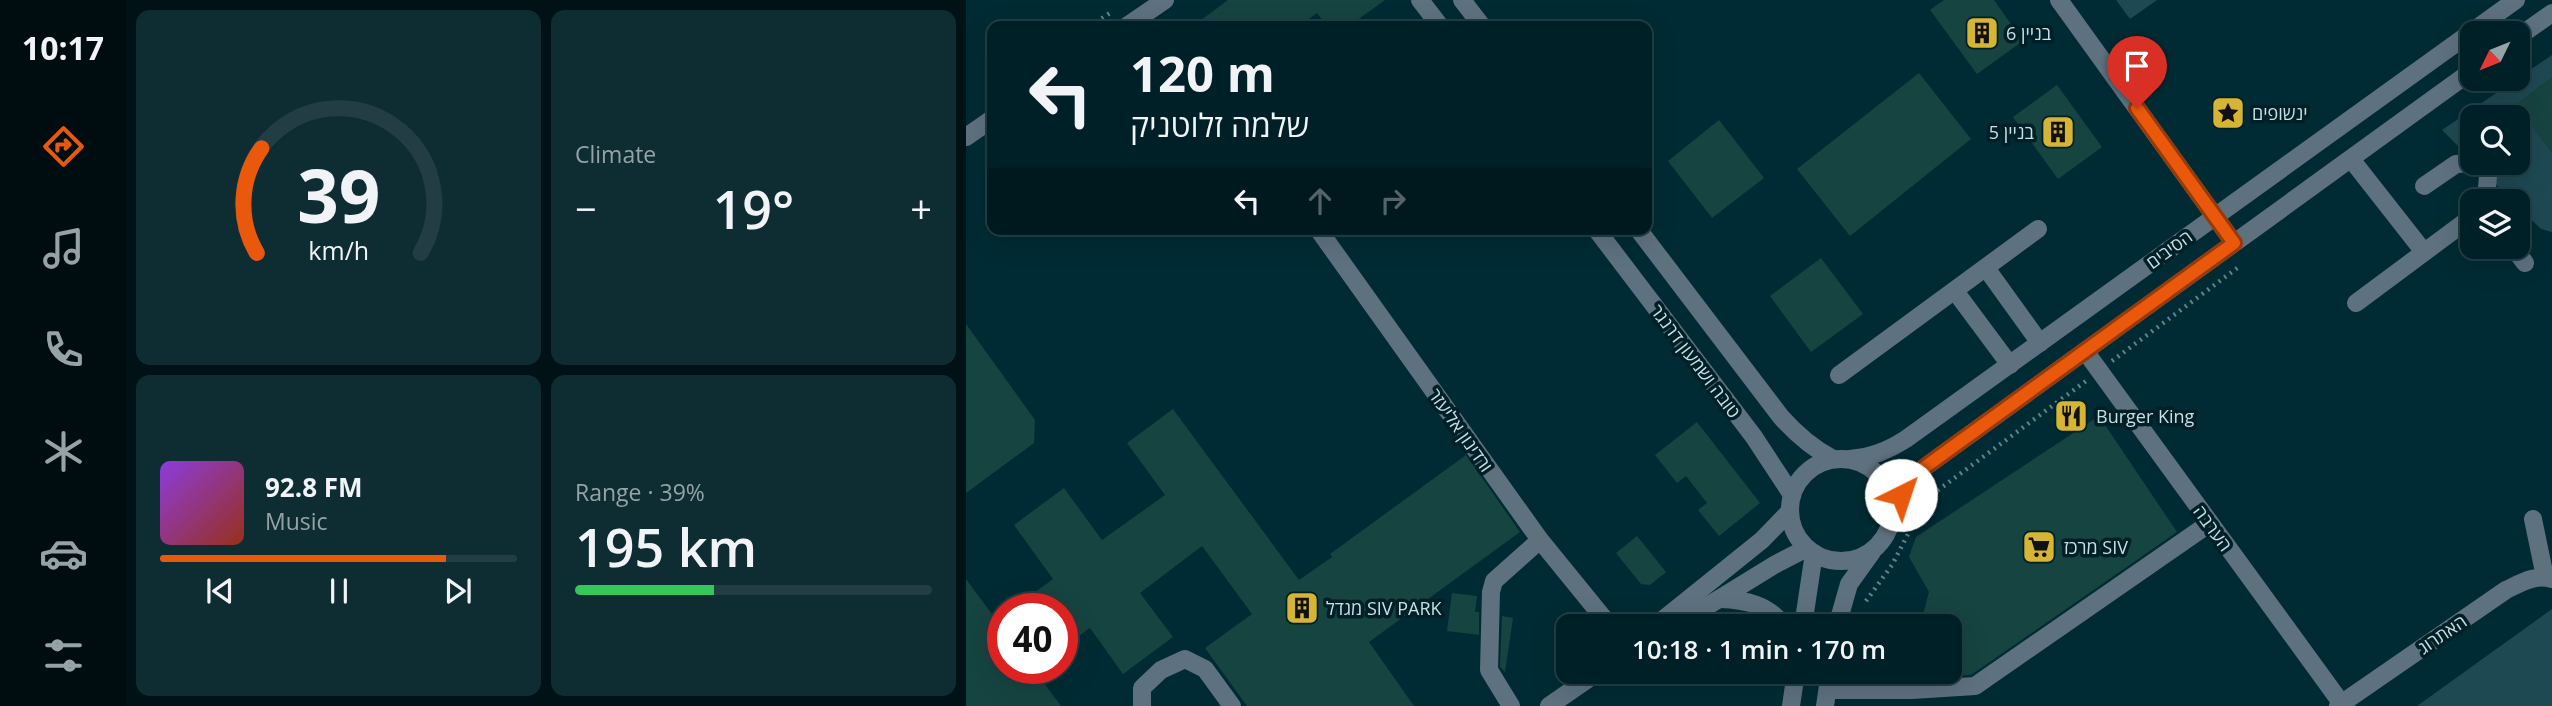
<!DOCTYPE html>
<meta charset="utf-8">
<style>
body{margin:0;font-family:"Open Sans",Heebo,sans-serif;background:#0e2d33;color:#f1f3f6;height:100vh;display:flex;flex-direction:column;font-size:26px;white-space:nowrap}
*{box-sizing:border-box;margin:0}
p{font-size:23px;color:#95a3a7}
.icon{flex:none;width:38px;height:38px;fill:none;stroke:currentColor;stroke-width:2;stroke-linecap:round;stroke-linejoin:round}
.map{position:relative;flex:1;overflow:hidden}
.sheet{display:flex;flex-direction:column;gap:10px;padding:10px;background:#001215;width:840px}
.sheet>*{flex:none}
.guide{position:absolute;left:21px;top:21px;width:665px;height:214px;border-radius:14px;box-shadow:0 7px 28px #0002,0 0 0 2px #223e44;background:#002027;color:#f1f3f6;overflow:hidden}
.needle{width:46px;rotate:227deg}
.buttons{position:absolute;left:1494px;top:21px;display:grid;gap:14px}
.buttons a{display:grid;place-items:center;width:70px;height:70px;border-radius:14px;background:#002027;box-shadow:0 7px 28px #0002,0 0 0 2px #223e44;font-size:35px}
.speed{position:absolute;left:21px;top:593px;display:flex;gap:14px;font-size:35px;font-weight:700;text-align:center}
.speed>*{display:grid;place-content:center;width:91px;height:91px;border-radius:50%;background:#002027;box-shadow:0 7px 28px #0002,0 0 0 2px #223e44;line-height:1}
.speed .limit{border:10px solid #d22;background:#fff;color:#111}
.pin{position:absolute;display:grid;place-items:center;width:60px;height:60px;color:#fff;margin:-72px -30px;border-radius:50% 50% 50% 0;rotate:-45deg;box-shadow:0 0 7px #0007}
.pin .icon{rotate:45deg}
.me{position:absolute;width:77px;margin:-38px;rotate:41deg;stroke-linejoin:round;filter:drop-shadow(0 0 5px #0008)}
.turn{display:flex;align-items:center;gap:24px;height:147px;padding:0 28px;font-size:32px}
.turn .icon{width:91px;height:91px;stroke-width:2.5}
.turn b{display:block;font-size:49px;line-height:60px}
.lanes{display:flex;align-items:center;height:66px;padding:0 28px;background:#0003;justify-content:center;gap:35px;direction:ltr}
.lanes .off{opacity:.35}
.big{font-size:52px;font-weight:600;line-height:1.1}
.sheet .widget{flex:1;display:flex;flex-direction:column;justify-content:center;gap:10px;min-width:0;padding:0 24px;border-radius:14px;background:#0e2d33}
.sheet .dial{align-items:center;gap:0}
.dial svg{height:182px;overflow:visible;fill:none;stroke:#223e44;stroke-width:7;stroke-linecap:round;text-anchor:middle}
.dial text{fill:#f1f3f6;stroke:none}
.song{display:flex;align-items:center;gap:21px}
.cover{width:84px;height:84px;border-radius:10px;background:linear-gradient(135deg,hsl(270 70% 55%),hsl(10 70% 35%))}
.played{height:7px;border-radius:4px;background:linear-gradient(90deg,#ea580c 80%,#223e44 80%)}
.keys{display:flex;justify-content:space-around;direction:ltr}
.heat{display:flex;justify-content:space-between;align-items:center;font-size:38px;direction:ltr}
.charge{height:10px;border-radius:5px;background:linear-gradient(90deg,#34c759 39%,#223e44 0)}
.sheet .tiles{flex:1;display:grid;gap:10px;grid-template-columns:repeat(2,1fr)}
.trip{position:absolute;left:590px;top:614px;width:406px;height:70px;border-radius:14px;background:#002027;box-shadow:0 7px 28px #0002,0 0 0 2px #223e44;font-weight:600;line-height:70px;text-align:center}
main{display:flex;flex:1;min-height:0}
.tab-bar{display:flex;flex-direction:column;width:126px;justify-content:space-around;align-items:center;background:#000d10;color:#95a3a7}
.tab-bar .icon{width:49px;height:49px}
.tab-bar .current{color:#ea580c}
.tab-bar b{font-size:32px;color:#f1f3f6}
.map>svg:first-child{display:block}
</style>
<main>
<nav class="tab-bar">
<b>10:17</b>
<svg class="icon current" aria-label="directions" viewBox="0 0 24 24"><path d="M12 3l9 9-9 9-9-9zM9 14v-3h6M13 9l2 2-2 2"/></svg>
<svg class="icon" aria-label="music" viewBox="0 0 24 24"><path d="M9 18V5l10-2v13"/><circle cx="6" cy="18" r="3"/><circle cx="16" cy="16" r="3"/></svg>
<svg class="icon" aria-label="phone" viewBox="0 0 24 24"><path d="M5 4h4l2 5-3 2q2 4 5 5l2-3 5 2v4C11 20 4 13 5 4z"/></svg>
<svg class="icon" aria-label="climate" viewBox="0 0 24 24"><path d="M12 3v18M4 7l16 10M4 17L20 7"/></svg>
<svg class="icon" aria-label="car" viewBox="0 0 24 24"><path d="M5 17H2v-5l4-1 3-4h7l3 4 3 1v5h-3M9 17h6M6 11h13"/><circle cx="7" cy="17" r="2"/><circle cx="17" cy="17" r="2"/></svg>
<svg class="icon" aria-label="filters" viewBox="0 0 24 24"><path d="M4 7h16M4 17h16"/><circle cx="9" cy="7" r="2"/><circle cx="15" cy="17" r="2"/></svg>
</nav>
<section class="sheet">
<div class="tiles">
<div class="widget dial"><svg viewBox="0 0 100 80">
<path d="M14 69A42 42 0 1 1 86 69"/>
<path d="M14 69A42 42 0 0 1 16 23" stroke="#ea580c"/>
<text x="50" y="56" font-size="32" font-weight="700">39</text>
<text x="50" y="72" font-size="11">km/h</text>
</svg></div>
<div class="widget"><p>Climate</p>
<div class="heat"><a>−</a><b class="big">19°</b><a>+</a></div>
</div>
<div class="widget">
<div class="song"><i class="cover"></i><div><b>92.8 FM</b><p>Music</p></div></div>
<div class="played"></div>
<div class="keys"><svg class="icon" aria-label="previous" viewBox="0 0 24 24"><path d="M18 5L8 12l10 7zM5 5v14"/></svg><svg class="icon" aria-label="pause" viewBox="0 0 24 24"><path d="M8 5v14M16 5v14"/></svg><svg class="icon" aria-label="next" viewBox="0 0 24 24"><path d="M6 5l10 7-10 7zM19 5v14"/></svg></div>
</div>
<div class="widget"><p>Range · 39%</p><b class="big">195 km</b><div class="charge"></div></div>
</div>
</section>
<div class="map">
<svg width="1586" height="706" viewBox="0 0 1586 706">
<rect width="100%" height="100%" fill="#002b34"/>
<g fill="#1e4953">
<path d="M1150 0H1191L1164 19Z"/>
<path d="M1586 55V232L1575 229 1552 207V201H1547L1508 163H1552V117H1507V161L1476 130Z"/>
<path d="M1586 609V706H1451Z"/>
</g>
<g fill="#164441">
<path d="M262 0H419L383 26H361L351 13 333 26H227Z"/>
<path d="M978 0H1028L1057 41 1011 74 964 10Z"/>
<path d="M953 73 1005 139 884 236 831 169Z"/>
<path d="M1586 77V153L1549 105Z"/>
<path d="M1091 85 1136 147 1092 179 1047 117Z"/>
<path d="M753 120 798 178 746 218 702 161Z"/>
<path d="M855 258 897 314 845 352 804 296Z"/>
<path d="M0 324 69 420 68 443 0 493Z"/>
<path d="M207 409 333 580 366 557 364 554 500 455 554 532 403 642 448 706H281L239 648 286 614 236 546 174 593 207 637 157 674 124 628 96 648V609H46L87 579 48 525 98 488 136 540 199 495 161 443Z"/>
<path d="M1133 416 1211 532 1005 675 984 676V626H954L963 592 943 557 950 537Z"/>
<path d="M731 422 794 503 753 536 732 510 741 503 720 476 711 483 689 455Z"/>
<path d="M671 536 700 572 684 585 675 584 650 553Z"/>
<path d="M0 579 37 629V668H67L95 706H0Z"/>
<path d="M486 593 511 596 509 612H513V635L481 631Z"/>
<path d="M536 616 547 618 539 672 534 667Z"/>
</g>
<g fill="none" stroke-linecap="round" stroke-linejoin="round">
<g stroke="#61828a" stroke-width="4.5" stroke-dasharray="2 5" stroke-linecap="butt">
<path d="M124 26 147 11"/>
<path d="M1146 361 1274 266"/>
<path d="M900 601 926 565 960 499 1120 381"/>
</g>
<g stroke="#5e717f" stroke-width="18">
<path d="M454 0 474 26"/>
<path d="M496 0 516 26"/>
<path d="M1093 0 1268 243"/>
<path d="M161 26 199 0"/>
<path d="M1552 37 1586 13"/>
<path d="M0 137 26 119"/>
<path d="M1385 159 1458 252"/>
<path d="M1458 186 1490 164 1514 163"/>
<path d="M1520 201 1523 163"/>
<path d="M352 229 574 540 644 626"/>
<path d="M630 229 788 437 826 495"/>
<path d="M672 229 815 417C831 435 846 448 867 459"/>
<path d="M1547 247 1559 263"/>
<path d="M1020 268 1074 343"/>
<path d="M989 291 1044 365"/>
<path d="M1390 303 1507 216"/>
<path d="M1119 351 1376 704"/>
<path d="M873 375 1072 229"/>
<path d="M884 459C906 457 921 451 940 439L1550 0"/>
<circle cx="875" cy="510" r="51"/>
<path d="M926 514 935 495 959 467 1507 70"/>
<path d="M1567 519 1579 577"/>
<path d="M754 599C780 600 802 604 818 626"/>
<path d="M689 626 796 540 824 511"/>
<path d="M709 626 810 564 841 548"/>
<path d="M837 626 848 553"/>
<path d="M871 626 883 584 906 552"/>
<path d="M862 690H946L1009 686 1244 523"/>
<path d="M176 706V688L195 670 219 659 239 669 266 706"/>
<path d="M545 706 523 670 525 592 528 581 574 540"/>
<path d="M583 706 632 672"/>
<path d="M825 706 830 672"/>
<path d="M859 706 864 672"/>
<path d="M1372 706 1540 590C1555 583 1569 574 1586 579"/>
</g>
</g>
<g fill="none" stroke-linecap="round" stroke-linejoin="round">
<defs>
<path id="route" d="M935 495 959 467 1268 243 1171 108"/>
</defs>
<use href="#route" stroke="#983908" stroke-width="18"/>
<use href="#route" stroke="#ea580c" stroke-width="12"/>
</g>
<defs>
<symbol id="building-square" viewBox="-11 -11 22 22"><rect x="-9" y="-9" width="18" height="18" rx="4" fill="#d7b534" stroke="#002027"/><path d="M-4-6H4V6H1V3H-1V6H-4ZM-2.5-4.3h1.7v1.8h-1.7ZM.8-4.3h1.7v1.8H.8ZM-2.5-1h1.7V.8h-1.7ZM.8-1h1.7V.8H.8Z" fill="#111"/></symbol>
<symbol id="sight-square" viewBox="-11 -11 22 22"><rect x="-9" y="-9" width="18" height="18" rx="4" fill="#d7b534" stroke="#002027"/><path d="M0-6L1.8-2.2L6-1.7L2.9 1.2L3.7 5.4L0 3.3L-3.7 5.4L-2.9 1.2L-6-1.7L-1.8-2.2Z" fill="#111"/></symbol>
<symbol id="restaurant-square" viewBox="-11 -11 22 22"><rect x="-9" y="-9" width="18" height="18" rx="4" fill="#d7b534" stroke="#002027"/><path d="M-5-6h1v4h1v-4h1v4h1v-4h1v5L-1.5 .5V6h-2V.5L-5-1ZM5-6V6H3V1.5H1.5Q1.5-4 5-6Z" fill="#111"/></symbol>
<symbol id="supermarket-square" viewBox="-11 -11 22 22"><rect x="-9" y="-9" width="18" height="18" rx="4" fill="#d7b534" stroke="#002027"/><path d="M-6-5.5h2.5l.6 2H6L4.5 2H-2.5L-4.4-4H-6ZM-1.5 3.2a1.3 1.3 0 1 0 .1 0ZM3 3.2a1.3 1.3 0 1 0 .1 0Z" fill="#111"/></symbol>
</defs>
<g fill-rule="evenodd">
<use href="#building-square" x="997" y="14" width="38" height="38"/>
<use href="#sight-square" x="1243" y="94" width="38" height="38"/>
<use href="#building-square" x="1073" y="113" width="38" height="38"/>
<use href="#restaurant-square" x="1086" y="397" width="38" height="38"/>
<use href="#supermarket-square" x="1054" y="528" width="38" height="38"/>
<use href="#building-square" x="317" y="589" width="38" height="38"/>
</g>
<g text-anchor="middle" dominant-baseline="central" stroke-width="7" stroke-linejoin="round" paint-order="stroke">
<g font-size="18" fill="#c9dfe5" stroke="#002027" text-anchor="start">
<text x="1040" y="33">בניין 6</text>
<text x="1286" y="113">ינשופים</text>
<text x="1068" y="132" text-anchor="end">בניין 5</text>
<text x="1130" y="416">Burger King</text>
<text x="1098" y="547">מרכז SIV</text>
<text x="360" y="608">מגדל SIV PARK</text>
</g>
<g font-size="18" fill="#c9dfe5" stroke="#002027">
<text transform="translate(1203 249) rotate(-36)">הסיבים</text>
<text transform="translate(730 361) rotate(53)">טובה ושמעון דרנגר</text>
<text transform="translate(495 430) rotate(55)">ורדינון אליעזר</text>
<text transform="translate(1247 528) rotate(54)">הערבה</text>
<text transform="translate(1476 634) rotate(-34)">האתרוג</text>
</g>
</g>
</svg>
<div class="buttons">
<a><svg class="needle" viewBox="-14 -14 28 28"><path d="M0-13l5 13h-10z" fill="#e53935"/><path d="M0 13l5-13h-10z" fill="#95a3a7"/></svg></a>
<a><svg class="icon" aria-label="search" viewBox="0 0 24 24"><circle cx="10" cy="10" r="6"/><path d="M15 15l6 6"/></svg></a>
<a><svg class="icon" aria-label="layers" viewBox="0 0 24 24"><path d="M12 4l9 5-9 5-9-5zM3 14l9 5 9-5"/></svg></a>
</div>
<div class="speed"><div class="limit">40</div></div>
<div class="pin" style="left:1171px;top:108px;background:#d93025"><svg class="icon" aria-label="arrive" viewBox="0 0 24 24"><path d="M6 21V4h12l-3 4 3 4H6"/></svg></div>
<svg class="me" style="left:935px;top:495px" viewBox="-20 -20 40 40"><circle r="19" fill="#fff"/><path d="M0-13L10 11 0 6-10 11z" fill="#ea580c"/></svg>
<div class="trip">10:18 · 1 min · 170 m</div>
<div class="guide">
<div class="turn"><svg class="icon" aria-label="left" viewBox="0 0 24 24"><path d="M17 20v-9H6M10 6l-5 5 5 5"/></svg><div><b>120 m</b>שלמה זלוטניק</div></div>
<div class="lanes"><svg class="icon" aria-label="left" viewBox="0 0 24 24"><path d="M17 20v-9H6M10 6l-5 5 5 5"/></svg><svg class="icon off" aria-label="ahead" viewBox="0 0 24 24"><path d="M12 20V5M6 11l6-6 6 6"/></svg><svg class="icon off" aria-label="right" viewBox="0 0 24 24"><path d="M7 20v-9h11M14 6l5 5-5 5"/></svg></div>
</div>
</div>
</main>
